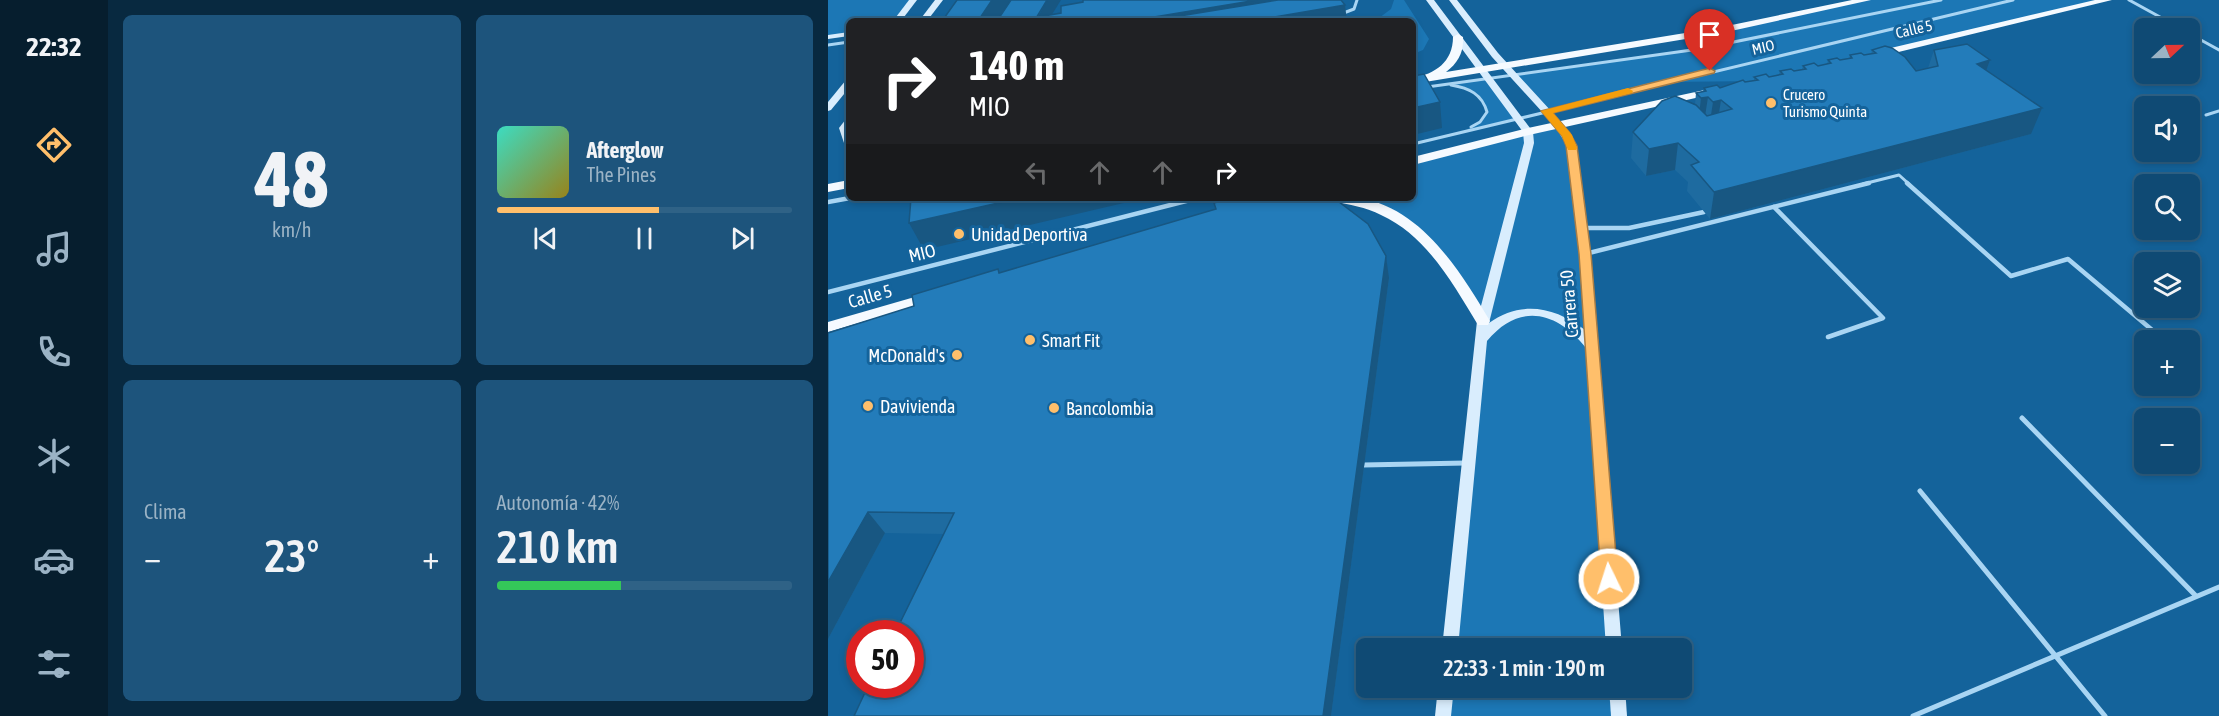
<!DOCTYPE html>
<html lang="es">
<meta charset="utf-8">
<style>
body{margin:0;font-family:"Asap Condensed",sans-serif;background:#1d547c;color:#f1f3f6;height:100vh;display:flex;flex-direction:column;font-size:22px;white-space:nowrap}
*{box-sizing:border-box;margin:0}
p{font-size:20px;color:#9bb3c5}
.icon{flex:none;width:33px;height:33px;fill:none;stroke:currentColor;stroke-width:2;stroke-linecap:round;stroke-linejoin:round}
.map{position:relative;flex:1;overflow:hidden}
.details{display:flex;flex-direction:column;gap:15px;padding:15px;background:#082940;width:720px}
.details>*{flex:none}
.banner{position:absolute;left:18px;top:18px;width:570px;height:183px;border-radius:9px;box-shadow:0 3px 9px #0003,0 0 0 2px #2f6286;background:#202124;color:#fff;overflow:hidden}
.needle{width:39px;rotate:68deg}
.fabs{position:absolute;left:1306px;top:18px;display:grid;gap:12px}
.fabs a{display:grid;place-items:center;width:66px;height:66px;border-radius:9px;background:#0f4a74;box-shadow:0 3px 9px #0003,0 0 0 2px #2f6286;font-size:30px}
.speed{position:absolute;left:18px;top:620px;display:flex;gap:12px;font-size:30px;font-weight:700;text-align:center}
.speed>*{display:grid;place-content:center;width:78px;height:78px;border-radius:50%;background:#0f4a74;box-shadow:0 3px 9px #0003,0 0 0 2px #2f6286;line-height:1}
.speed .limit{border:9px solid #d22;background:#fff;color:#111}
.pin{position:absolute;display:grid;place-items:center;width:51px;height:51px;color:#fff;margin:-62px -26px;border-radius:50% 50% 50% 0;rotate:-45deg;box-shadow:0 0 6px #0007}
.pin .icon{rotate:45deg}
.me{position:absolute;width:66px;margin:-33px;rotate:356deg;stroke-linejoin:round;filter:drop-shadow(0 0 4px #0008)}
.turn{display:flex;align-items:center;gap:21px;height:126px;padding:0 24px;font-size:27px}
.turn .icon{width:78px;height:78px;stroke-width:2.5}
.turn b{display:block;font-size:42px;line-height:51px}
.lanes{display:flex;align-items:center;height:57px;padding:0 24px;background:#0003;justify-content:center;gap:30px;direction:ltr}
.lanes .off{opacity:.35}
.big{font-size:45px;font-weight:600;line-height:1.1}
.details .tile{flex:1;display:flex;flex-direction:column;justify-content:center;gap:9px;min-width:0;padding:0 21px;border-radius:9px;background:#1d547c}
.details .dial{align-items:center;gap:0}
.dial b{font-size:78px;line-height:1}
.song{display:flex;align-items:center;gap:18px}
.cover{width:72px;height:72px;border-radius:9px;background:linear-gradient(135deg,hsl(170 70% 55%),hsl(50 70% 35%))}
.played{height:6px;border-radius:3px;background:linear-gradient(90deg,#ffbf6b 55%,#2f6286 55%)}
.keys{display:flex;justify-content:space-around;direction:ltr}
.heat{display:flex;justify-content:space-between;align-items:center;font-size:33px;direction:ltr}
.charge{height:9px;border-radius:4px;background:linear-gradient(90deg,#34c759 42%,#2f6286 0)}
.details .tiles{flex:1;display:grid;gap:15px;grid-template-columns:repeat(2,1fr)}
.trip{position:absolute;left:528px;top:638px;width:336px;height:60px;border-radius:9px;background:#0f4a74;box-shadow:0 3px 9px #0003,0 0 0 2px #2f6286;font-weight:600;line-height:60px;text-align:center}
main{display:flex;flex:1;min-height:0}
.dock{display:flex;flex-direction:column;width:108px;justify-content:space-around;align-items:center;background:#061e2e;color:#9bb3c5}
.dock .icon{width:42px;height:42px}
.dock .selected{color:#ffbf6b}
.dock b{font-size:27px;color:#f1f3f6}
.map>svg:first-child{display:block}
</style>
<main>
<nav class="dock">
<b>22:32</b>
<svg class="icon selected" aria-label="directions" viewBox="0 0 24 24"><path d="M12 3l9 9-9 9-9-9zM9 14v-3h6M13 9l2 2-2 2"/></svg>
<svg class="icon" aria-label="music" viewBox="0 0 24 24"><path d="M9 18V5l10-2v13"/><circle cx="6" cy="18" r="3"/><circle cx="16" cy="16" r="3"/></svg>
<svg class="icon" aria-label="phone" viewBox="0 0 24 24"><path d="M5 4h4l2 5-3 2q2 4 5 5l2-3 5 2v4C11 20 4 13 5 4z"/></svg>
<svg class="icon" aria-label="climate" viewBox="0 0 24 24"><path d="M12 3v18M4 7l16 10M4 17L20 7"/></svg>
<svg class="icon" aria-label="car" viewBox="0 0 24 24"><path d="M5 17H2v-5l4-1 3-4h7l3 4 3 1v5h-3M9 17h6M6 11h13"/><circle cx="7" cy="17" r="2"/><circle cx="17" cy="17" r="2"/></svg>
<svg class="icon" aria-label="filters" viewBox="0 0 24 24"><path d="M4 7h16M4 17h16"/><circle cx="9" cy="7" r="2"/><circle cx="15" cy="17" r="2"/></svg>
</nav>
<section class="details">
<div class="tiles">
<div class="tile dial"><b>48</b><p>km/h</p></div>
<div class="tile">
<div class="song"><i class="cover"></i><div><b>Afterglow</b><p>The Pines</p></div></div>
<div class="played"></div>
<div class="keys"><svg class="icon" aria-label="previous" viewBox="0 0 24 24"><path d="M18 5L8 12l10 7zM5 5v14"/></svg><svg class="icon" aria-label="pause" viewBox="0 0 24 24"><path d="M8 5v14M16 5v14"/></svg><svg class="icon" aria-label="next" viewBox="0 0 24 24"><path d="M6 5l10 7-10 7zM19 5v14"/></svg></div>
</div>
<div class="tile"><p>Clima</p>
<div class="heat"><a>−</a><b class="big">23°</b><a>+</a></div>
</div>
<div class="tile"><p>Autonomía · 42%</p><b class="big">210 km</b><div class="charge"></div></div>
</div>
</section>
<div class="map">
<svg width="1391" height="716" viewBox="0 0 1391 716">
<rect width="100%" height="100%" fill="#14639b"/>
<g fill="#1c77b5">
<path d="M0 0H85L69 21H21V34L0 37Z"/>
<path d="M566 0H576L601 39 595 50 585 54V21H547L563 9Z"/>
<path d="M1038 0H1279L932 81 836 82 718 111 686 75 871 49 894 30Z"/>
<path d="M660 78 690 118 638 130 652 122 659 112C655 92 641 89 623 85Z"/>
<path d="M731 125 744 146 786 648H622L655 321 578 222 509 198H585V161Z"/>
<path d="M618 687H789L791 716H615Z"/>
</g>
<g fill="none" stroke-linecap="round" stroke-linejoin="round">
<g stroke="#a9d5f3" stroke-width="3">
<path d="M1301 0 1352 28"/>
<path d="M513 14 526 9 529 0"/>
<path d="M1362 34 1391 50"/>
<path d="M0 45 21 42"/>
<path d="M623 85C641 88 654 94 659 112L652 122 643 127"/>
<path d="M599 87 871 49 1113 0"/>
<path d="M1378 115 1391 111"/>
<path d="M585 144 1185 0"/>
<path d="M1035 184 1071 175 1081 184"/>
</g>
<g stroke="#a9d5f3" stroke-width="4.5">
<path d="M1079 183 1183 276 1240 259 1336 340"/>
<path d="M0 202 22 198"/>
<path d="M946 207 1055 318 1000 337"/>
<path d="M755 228H801L876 212"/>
<path d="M757 254 1041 183"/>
<path d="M0 292 370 198"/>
</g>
<g stroke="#a9d5f3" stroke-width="5">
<path d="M1194 418 1368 596"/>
<path d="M535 465 638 463"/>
<path d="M1092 491 1277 716"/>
<path d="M1085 716 1391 587"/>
</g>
<g fill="#d9edfd" fill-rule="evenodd">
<path d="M81 0H89L73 21H65Z"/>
<path d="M107 0H115L99 21H91Z"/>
<path d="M598 0H606L705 132 706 143 661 323C693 300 727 307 757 330L752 254 739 146 727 126 664 57 621 0H629L670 53 734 123 749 146 762 254 794 648H778L758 348C729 311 691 302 659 341L630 648H614L649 321 696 143 695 132Z"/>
<path d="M21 32V36L0 39V35Z"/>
<path d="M21 79V88L3 110 0 111V102L18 80Z"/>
<path d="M21 118V146L16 143 11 128 18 119Z"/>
<path d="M610 687H626L623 716H607Z"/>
<path d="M781 687H797L799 716H783Z"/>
</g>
<g fill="#f5faff" fill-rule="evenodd">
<path d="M1024 0H1043L894 33 585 84V78C607 74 625 62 625 37L630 34 635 37C636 52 630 63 618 72L894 27Z"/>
<path d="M1267 0H1284L1050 57 1045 54 1050 51Z"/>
<path d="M886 88 890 89V93L701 135 585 165V157L700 128Z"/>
<path d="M21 180V188L0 192V184Z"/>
<path d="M503 198C512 198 521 197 531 198 594 208 632 271 662 321L660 325H650C625 284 599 236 553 215 538 207 521 205 505 201Z"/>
<path d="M104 292 109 294 111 297 109 300 0 332V322Z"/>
</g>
</g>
<g fill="#1e6ba0">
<path d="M1044 50 1088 71 1100 68 1106 50 1162 60 1158 70 1203 134 882 219 859 191 860 182 847 170 818 176 803 158 805 132 867 104 868 93 875 91 876 88H892L917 82 926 81V77H941L951 74 952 71H966L974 69 975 66H990L999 64 1000 60H1012L1021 59 1022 55H1036L1043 54Z"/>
<path d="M172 273 561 278 503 716H26L116 534 57 533 0 639V333L86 306Z"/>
</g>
<g fill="#185782">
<path d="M164 0H185L171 21H150Z"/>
<path d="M219 0H233L220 21H208Z"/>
<path d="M429 0H475L517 5 519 21H302Z"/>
<path d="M1162 60 1153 85 1149 64Z"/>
<path d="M880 97 876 123 870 124 873 98Z"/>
<path d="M893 100 889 126 881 128 885 102Z"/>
<path d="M612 102 614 128 585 135V108Z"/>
<path d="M1214 108 1203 134 882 219 886 192Z"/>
<path d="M850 143 847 170 818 176 821 149Z"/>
<path d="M192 198H317L96 250 81 223Z"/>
<path d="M558 256 561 278 503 716H495Z"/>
<path d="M40 512 57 533 0 639V582Z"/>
</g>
<g fill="#237cba" stroke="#185782" stroke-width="1.5">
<path d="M129 0H164L150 21H114Z"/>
<path d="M183 0H219L207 20 169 21Z"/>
<path d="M255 0H429L302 21H210V17L233 13V6L255 2Z"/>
<path d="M450 0H513L517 5 440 18 441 21H321Z"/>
<path d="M1139 44 1162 60 1149 64 1214 108 886 192 863 165 871 162 850 143 821 149 805 132 834 101 847 96 868 105 879 116 904 109 893 100 885 102 880 97 873 98 868 93 878 91 876 88 889 85 892 88 915 80 917 82 930 80 926 77 938 74 941 77 955 74 952 71 963 69 966 71 978 69 975 66 986 63 990 66 1003 63 1000 60 1009 58 1012 60 1024 58 1022 55 1033 53 1036 55 1048 53 1044 50 1057 46 1064 48 1077 57 1088 71 1110 66 1106 50Z"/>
<path d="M596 74 612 102 585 108V76Z"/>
<path d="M83 198H192L81 223Z"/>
<path d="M404 198H494L511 202 540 224 558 256 495 716H26L41 684H82V633H67L126 513 40 512 0 582V333L86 306 84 295 170 269 171 273 388 209 386 203Z"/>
</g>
<path fill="#ffbf6b" stroke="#a67c46" stroke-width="1.5" d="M882 68 887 71 886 73 725 113 742 133 749 146 763 254 790 579 787 584 781 586 775 584 773 579 751 254 738 146 734 136 713 111Z"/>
<path fill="#f59e0b" d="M800 88 805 91 804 93 725 113 744 135 749 148 748 150H740L734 136 713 111Z"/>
<g fill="#ffbf6b" stroke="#14639b" stroke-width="2">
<circle cx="943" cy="103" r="6"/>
<circle cx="131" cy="234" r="6"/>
<circle cx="202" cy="340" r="6"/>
<circle cx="129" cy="355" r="6"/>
<circle cx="40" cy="406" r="6"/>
<circle cx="226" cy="408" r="6"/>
</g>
<g text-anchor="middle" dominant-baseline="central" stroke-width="6" stroke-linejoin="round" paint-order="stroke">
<g font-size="15" fill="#fff" stroke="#14639b">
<text transform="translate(1086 29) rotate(-13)">Calle 5</text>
<text transform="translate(935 47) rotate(-13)">MIO</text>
</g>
<g font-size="15" fill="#fff" stroke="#14639b" text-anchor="start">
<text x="955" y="94">Crucero<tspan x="955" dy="17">Turismo Quinta</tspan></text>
</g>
<g font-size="18" fill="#fff" stroke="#14639b" text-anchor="start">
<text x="143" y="234">Unidad Deportiva</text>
<text x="214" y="340">Smart Fit</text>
<text x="117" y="355" text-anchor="end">McDonald's</text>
<text x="52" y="406">Davivienda</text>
<text x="238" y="408">Bancolombia</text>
</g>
<g font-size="18" fill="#fff" stroke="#14639b">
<text transform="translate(94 253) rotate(-14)">MIO</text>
<text transform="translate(42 296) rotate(-16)">Calle 5</text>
<text transform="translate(741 304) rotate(-95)">Carrera 50</text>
</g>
</g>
</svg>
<div class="fabs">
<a><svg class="needle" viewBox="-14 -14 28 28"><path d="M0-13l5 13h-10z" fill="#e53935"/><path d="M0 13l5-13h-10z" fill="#9bb3c5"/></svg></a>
<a><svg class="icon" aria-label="sound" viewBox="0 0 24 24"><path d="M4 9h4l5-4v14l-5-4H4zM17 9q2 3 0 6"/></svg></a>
<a><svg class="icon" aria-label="search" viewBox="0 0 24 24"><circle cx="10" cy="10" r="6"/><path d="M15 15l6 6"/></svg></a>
<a><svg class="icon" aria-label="layers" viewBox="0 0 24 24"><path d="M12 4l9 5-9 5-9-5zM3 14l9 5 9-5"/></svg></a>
<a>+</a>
<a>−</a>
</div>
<div class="speed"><div class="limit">50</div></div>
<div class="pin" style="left:882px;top:71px;background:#d93025"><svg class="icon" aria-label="arrive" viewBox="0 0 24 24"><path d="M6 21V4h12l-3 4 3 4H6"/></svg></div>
<svg class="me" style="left:781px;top:579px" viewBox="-20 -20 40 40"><circle r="17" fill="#ffbf6b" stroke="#fff" stroke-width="3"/><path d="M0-11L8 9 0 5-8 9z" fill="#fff"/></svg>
<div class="trip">22:33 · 1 min · 190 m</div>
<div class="banner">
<div class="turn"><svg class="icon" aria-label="right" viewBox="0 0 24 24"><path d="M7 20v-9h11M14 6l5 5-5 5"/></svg><div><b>140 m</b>MIO</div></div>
<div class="lanes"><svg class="icon off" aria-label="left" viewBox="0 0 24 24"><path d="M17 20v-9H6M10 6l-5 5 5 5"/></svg><svg class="icon off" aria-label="ahead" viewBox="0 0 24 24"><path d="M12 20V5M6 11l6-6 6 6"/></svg><svg class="icon off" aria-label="ahead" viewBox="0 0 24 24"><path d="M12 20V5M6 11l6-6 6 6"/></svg><svg class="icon" aria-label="right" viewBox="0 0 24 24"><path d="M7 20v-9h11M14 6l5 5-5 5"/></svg></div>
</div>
</div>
</main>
